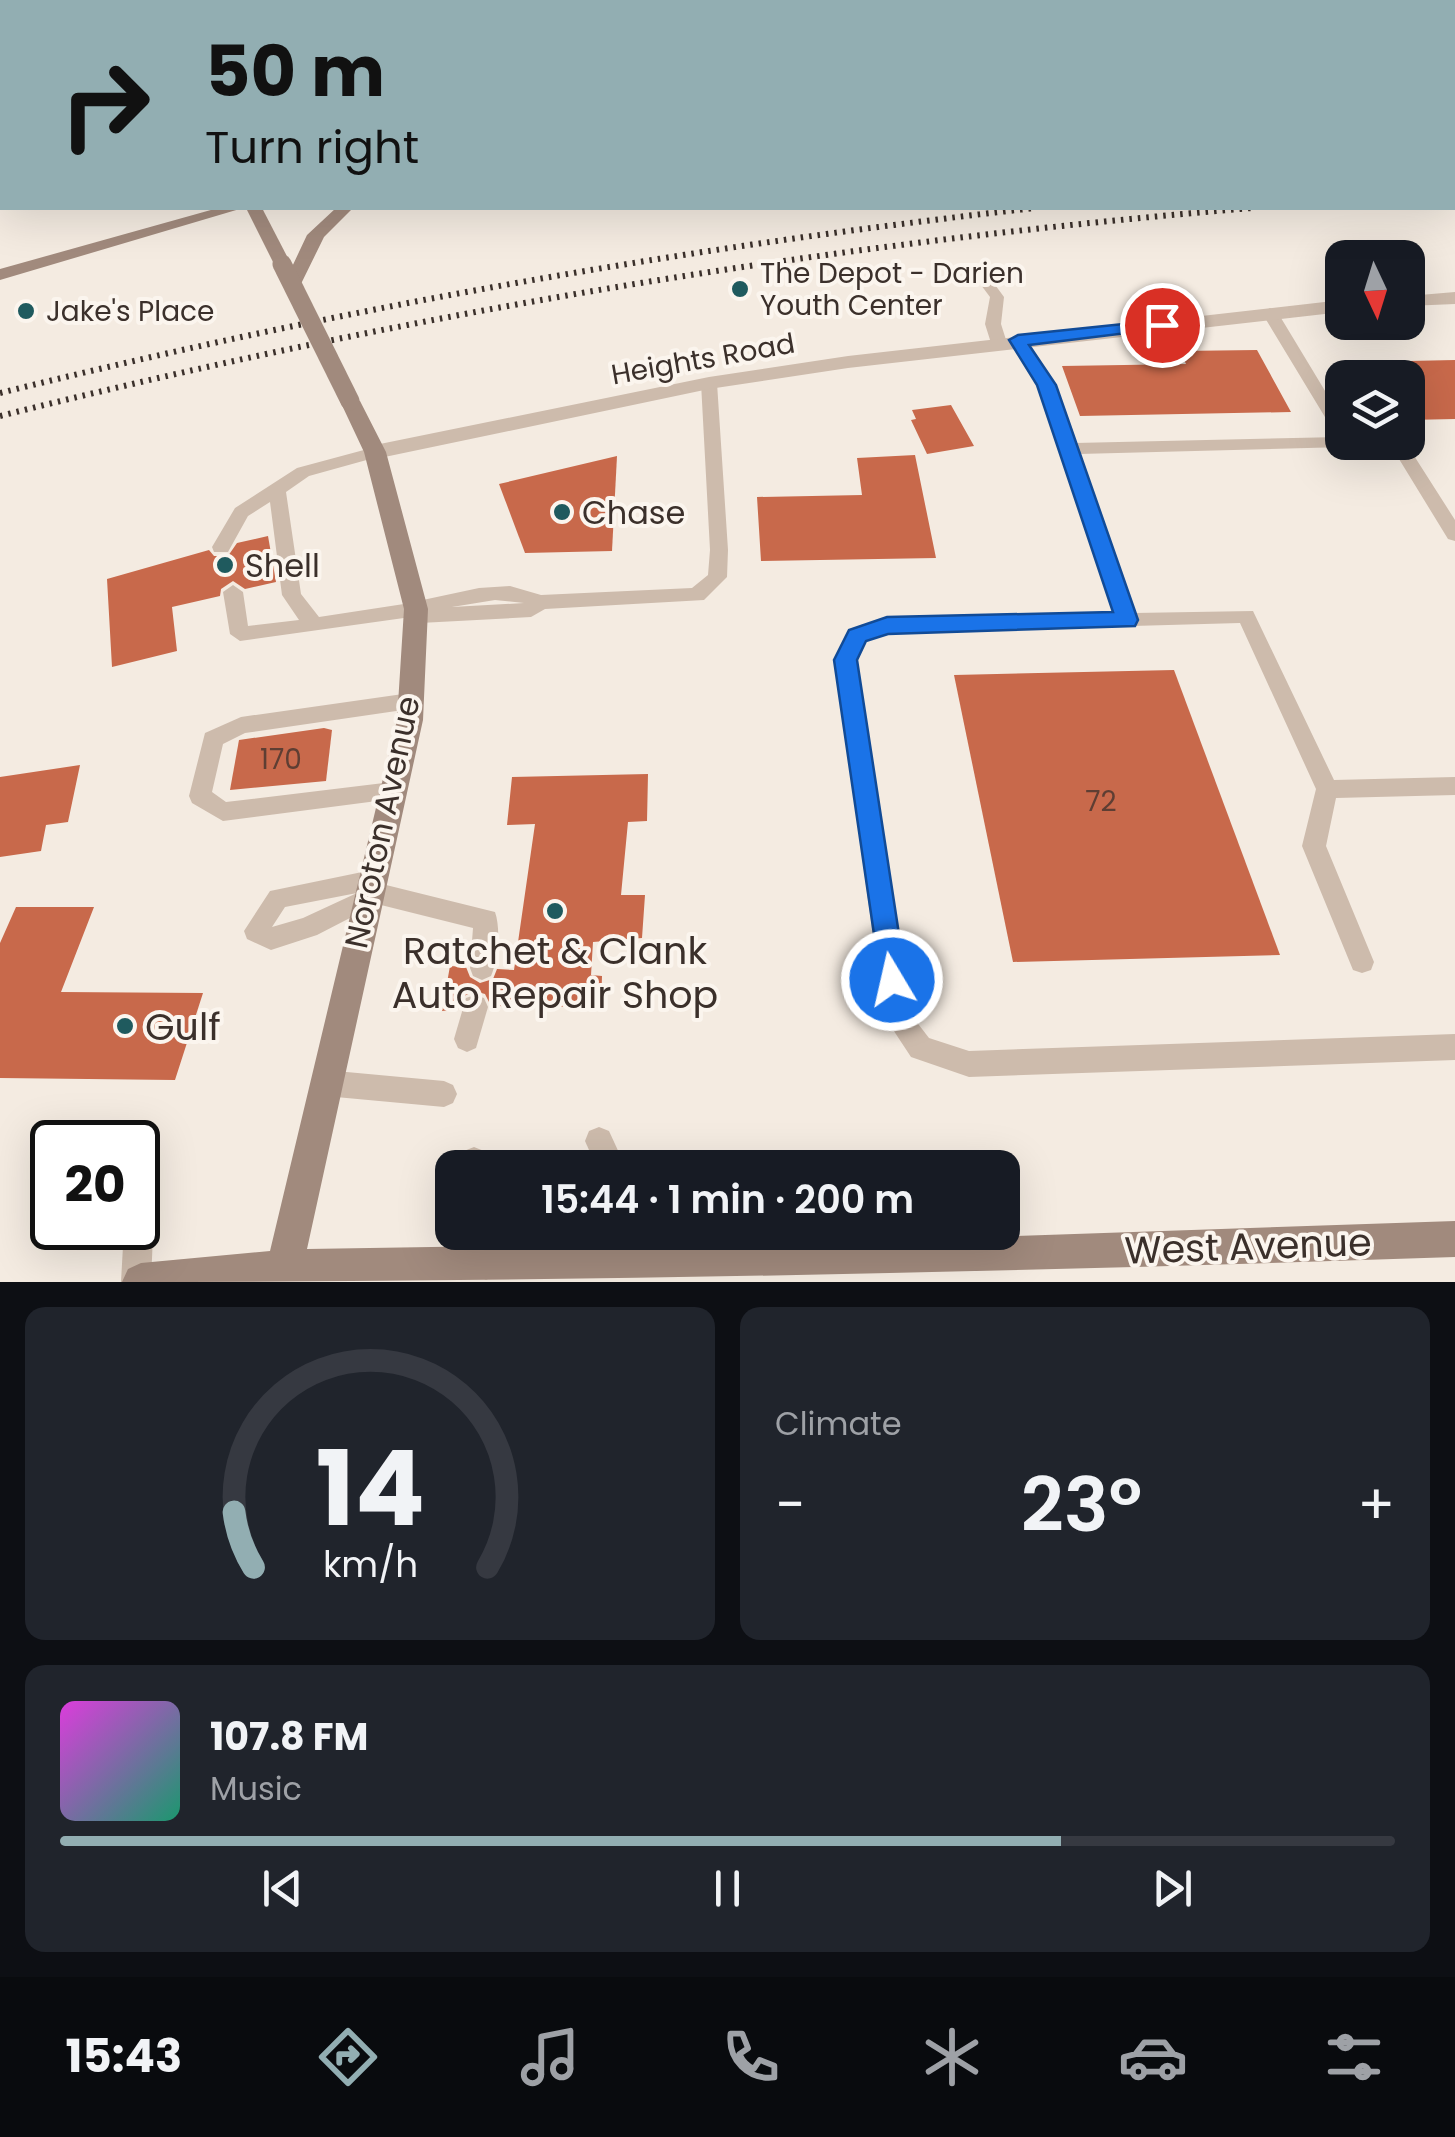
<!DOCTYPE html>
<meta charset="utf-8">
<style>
body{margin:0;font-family:Poppins,sans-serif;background:#20242c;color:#f1f3f6;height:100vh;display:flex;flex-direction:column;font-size:38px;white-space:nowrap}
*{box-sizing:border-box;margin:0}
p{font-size:32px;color:#9ea1a6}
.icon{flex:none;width:55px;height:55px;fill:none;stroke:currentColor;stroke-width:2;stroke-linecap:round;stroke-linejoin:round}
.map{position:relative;height:1282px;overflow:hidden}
.drawer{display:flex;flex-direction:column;gap:25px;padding:25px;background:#0d0f14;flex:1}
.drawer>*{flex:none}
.guide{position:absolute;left:0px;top:0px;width:1455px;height:210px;box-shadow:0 10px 40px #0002;background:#92aeb2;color:#111;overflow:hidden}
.needle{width:65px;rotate:176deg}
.buttons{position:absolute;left:1325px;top:240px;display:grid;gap:20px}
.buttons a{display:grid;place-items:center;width:100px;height:100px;border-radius:20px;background:#171b24;box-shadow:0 10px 40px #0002;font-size:50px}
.speed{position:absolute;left:30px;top:1120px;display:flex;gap:20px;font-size:50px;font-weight:700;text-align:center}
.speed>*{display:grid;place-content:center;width:130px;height:130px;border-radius:50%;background:#171b24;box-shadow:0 10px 40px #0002;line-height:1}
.speed .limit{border:5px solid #111;border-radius:15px;background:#fff;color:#111}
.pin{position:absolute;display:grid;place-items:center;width:85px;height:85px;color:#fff;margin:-42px;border:5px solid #fff;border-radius:50%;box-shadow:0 2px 10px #0007}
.me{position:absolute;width:110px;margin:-55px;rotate:351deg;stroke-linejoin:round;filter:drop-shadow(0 0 8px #0008)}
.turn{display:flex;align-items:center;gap:35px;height:210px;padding:0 40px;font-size:45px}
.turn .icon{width:130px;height:130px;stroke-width:2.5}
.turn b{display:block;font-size:70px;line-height:85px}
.big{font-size:75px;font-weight:600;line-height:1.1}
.drawer .widget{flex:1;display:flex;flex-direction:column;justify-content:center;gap:15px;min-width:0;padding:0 35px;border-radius:20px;background:#20242c}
.drawer .dial{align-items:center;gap:0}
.dial svg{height:260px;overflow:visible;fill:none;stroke:#363941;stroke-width:7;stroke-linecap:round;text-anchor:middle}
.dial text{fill:#f1f3f6;stroke:none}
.song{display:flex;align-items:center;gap:30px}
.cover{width:120px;height:120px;border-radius:15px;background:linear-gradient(135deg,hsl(300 70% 55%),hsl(160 70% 35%))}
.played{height:10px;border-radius:5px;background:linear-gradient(90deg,#92aeb2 75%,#363941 75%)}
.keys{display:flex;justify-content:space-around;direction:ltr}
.heat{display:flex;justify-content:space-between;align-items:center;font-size:55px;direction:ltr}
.drawer .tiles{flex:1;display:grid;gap:25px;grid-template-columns:1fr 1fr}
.widget:last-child{grid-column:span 2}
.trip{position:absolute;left:435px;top:1150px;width:585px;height:100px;border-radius:20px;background:#171b24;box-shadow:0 10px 40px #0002;font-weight:600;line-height:100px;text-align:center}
.menu{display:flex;height:160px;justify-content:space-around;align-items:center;background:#090b0e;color:#9ea1a6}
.menu .icon{width:70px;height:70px}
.menu .active{color:#92aeb2}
.menu b{font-size:45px;color:#f1f3f6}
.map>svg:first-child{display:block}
</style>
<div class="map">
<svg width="1455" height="1282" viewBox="0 0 1455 1282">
<rect width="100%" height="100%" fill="#f4ebe1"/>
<g fill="#c8694b">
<path d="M1257 350 1291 412 1080 416 1062 366 1186 364 1180 351Z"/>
<path d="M1455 360V419L1408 420V361Z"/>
<path d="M951 405 974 446 927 454 911 420 916 419 912 410Z"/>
<path d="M915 455 936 558 761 561 757 497 862 495 857 458Z"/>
<path d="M617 456 612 551 525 553 499 484Z"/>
<path d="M268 536 276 582 245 589 233 581 221 589 220 596 172 607 177 651 112 667 107 579 209 550 214 556H228L237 543Z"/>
<path d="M1174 670 1280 955 1013 962 954 675Z"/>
<path d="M324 728 332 730 326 781 230 790 239 740Z"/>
<path d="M80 765 68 822 46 825 41 851 0 857V777Z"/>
<path d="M648 774 647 821 628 822 621 895H645L642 938 593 942 591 975 602 976 601 1007 491 1006 485 994 474 991 462 997 459 1009 442 1011 450 966 466 967 470 977 480 983 493 979 497 969 514 970 535 824 507 825 512 777Z"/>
<path d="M16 907H94L61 992 203 993 175 1080 0 1078V943Z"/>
</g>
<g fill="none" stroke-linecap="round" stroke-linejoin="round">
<g fill="#cdbbac" fill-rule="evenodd">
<rect x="0" y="4" width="2" height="6"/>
<rect x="1452" y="119" width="3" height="8"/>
<path d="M985 277 990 278 1004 297 1001 324 1007 343 999 348 991 343 985 324 990 297 978 281Z"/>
<path d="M1270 308 1278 313 1342 419V442H1372L1411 451 1455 520V541L1448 539 1399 459 1345 447 1079 454 1134 613 1253 611 1334 780 1455 777V795L1336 798 1326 846 1374 962 1371 970 1362 973 1353 970 1302 846 1316 789 1240 623 888 633 864 641 855 660 909 1012 929 1038 969 1051 1455 1034V1060L969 1077 911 1057 884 1016 835 660 850 631 887 619 1115 613 1039 385 1010 340 1013 337H1023L1055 385 1075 443 1340 437 1334 432 1262 313Z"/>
<path d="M709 378 717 383 728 550 727 577 704 600 545 609 531 617 420 623 411 617 240 641 230 634 223 592 233 585 243 592 248 626 299 620 282 595 270 502 248 516 228 552H214L212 547 235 508 297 468 375 447 384 452 381 456 309 476 286 492 301 594 319 617 404 604 479 588 510 586 541 595 692 588 708 575 710 550 701 383ZM495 600 524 603 452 607Z"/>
<path d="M410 693 417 695 420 701 417 707 410 709 245 733 223 744 212 792 226 802 392 782 400 784 403 791 400 798 223 821 192 803 189 796 205 733 241 717Z"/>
<path d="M372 870 380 873 384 880 382 884 495 912C501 929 498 960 491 976L482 980 473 976 470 968 473 928 377 904 317 935 271 950 247 939 244 931 270 891ZM357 893 303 918 272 927 285 907Z"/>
<path d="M475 995 484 998 488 1007 476 1048 467 1052 458 1048 454 1039 466 998Z"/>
<path d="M325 1070 444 1081 453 1085 457 1094 453 1103 444 1107 325 1096 316 1092 312 1083 316 1074Z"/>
<path d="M143 1126 153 1130 157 1140 151 1282H121L124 1228H138V1142L129 1140 133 1130Z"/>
<path d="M599 1127 609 1131 626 1168H597L585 1141 589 1131Z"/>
<path d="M474 1147 484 1151 489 1168H461L464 1151Z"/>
<path d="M468 1232H497L501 1265 496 1275 486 1280 476 1275Z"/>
<path d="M630 1232H659L673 1261 668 1271 658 1276 648 1271Z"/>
</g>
<g fill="#cdbbac" fill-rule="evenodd">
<path d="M1455 292V304L1408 306V296Z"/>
<path d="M1342 300V312L848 368 709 389 375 459 364 452 375 445 709 377 848 356Z"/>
</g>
<g fill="#a18a7d" fill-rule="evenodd">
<path d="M104 0H116L117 2H105Z"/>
<path d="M218 208H243L0 280V269Z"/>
<path d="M246 208H262L291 264 288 268H276Z"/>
<path d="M336 208H353L324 237 298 290H286L283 286 307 235Z"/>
<path d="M350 395 360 401 386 452 428 609 423 720 307 1249 927 1239 1455 1221V1257C1011 1272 567 1282 122 1282L128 1269 141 1263 270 1251 397 720 404 609 364 452 340 401Z"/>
</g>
<g fill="#5c4a42" fill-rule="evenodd">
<rect x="1452" y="19" width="3" height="10"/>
<rect x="1452" y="66" width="3" height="10"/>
<path d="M2 138V150L0 151V139Z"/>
<path d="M2 176V188L0 189V177Z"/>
</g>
<g stroke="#3b302b" stroke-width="6" stroke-dasharray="2.5 6" stroke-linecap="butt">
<path d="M0 393C342 308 685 247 1035 208"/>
<path d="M0 416C415 312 826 243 1252 208"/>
</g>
<path stroke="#a18a7d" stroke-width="19" d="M282 264 350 401"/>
</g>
<path fill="#1a73e8" stroke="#114b97" stroke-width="2.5" d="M1162 320 1168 321V328L1029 345 1056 385 1138 620 1135 626 888 634 866 641 857 660 906 980 902 989 892 993 882 989 834 660 849 630 887 617 1113 612 1037 385 1009 340 1018 335Z"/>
<g fill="#1f5a5e" stroke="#fbf5ee" stroke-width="4">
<circle cx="740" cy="289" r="10"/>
<circle cx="26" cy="311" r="10"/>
<circle cx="562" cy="512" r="10"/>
<circle cx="225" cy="565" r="10"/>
<circle cx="555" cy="911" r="10"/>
<circle cx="125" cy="1026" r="10"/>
</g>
<g text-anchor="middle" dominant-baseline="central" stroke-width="8" stroke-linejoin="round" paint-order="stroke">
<g font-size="28" fill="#3b302b" stroke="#fbf5ee" text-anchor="start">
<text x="760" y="273">The Depot - Darien<tspan x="760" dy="32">Youth Center</tspan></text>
<text x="46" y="311">Jake's Place</text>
</g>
<g font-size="28" fill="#3b302b" stroke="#fbf5ee">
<text transform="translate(703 359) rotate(-10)">Heights Road</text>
</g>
<g font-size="28" fill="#5e3e33">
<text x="281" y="759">170</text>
<text x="1101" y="801">72</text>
</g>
<g font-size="32" fill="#3b302b" stroke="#fbf5ee" text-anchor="start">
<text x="582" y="512">Chase</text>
<text x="245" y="565">Shell</text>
</g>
<g font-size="32" fill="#3b302b" stroke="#fbf5ee">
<text transform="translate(382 822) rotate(-78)">Noroton Avenue</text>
</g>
<g font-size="38" fill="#3b302b" stroke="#fbf5ee">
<text x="555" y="950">Ratchet &amp; Clank<tspan x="555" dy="44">Auto Repair Shop</tspan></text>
<text x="145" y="1026" text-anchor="start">Gulf</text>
</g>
<g font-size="38" fill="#3b302b" stroke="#fbf5ee">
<text transform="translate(1248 1246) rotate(-2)">West Avenue</text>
</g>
</g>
</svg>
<div class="buttons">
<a><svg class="needle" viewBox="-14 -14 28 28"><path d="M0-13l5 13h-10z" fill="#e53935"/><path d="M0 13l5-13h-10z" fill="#9ea1a6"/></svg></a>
<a><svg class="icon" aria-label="layers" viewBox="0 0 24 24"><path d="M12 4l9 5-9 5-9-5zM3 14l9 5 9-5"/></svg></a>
</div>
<div class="speed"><div class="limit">20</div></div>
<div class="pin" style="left:1162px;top:325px;background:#d93025"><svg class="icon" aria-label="arrive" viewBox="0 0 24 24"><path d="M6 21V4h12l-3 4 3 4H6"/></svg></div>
<svg class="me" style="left:892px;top:980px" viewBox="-20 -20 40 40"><circle r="17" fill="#1a73e8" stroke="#fff" stroke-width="3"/><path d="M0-11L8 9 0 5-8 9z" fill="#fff"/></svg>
<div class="trip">15:44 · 1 min · 200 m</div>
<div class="guide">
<div class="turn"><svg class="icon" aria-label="right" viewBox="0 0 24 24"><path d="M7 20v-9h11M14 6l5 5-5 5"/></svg><div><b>50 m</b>Turn right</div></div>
</div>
</div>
<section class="drawer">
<div class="tiles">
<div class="widget dial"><svg viewBox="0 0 100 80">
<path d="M14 69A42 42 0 1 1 86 69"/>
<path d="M14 69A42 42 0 0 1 8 52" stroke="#92aeb2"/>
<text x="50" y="56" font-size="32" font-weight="700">14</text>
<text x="50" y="72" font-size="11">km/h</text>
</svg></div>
<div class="widget"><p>Climate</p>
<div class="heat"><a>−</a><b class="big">23°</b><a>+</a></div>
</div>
<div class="widget">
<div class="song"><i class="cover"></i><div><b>107.8 FM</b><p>Music</p></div></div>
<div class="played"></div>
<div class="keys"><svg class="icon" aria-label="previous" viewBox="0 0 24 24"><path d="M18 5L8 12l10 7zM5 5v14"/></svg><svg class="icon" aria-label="pause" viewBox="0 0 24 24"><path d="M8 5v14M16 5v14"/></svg><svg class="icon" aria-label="next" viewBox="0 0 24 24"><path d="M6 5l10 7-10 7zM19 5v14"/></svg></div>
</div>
</div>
</section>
<nav class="menu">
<b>15:43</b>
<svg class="icon active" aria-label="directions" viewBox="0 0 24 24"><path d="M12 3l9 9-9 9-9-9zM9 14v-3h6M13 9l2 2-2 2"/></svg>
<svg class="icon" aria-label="music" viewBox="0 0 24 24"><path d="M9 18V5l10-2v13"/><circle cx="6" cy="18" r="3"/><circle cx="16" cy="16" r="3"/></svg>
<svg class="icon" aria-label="phone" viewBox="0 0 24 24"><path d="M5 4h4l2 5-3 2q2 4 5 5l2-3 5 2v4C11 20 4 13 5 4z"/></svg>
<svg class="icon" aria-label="climate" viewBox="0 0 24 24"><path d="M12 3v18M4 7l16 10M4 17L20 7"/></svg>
<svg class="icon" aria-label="car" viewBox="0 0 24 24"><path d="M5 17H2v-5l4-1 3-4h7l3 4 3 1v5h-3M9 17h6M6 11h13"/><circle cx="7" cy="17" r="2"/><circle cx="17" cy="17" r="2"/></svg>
<svg class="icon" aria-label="filters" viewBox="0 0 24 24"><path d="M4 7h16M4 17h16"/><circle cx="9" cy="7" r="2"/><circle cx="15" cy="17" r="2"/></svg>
</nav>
